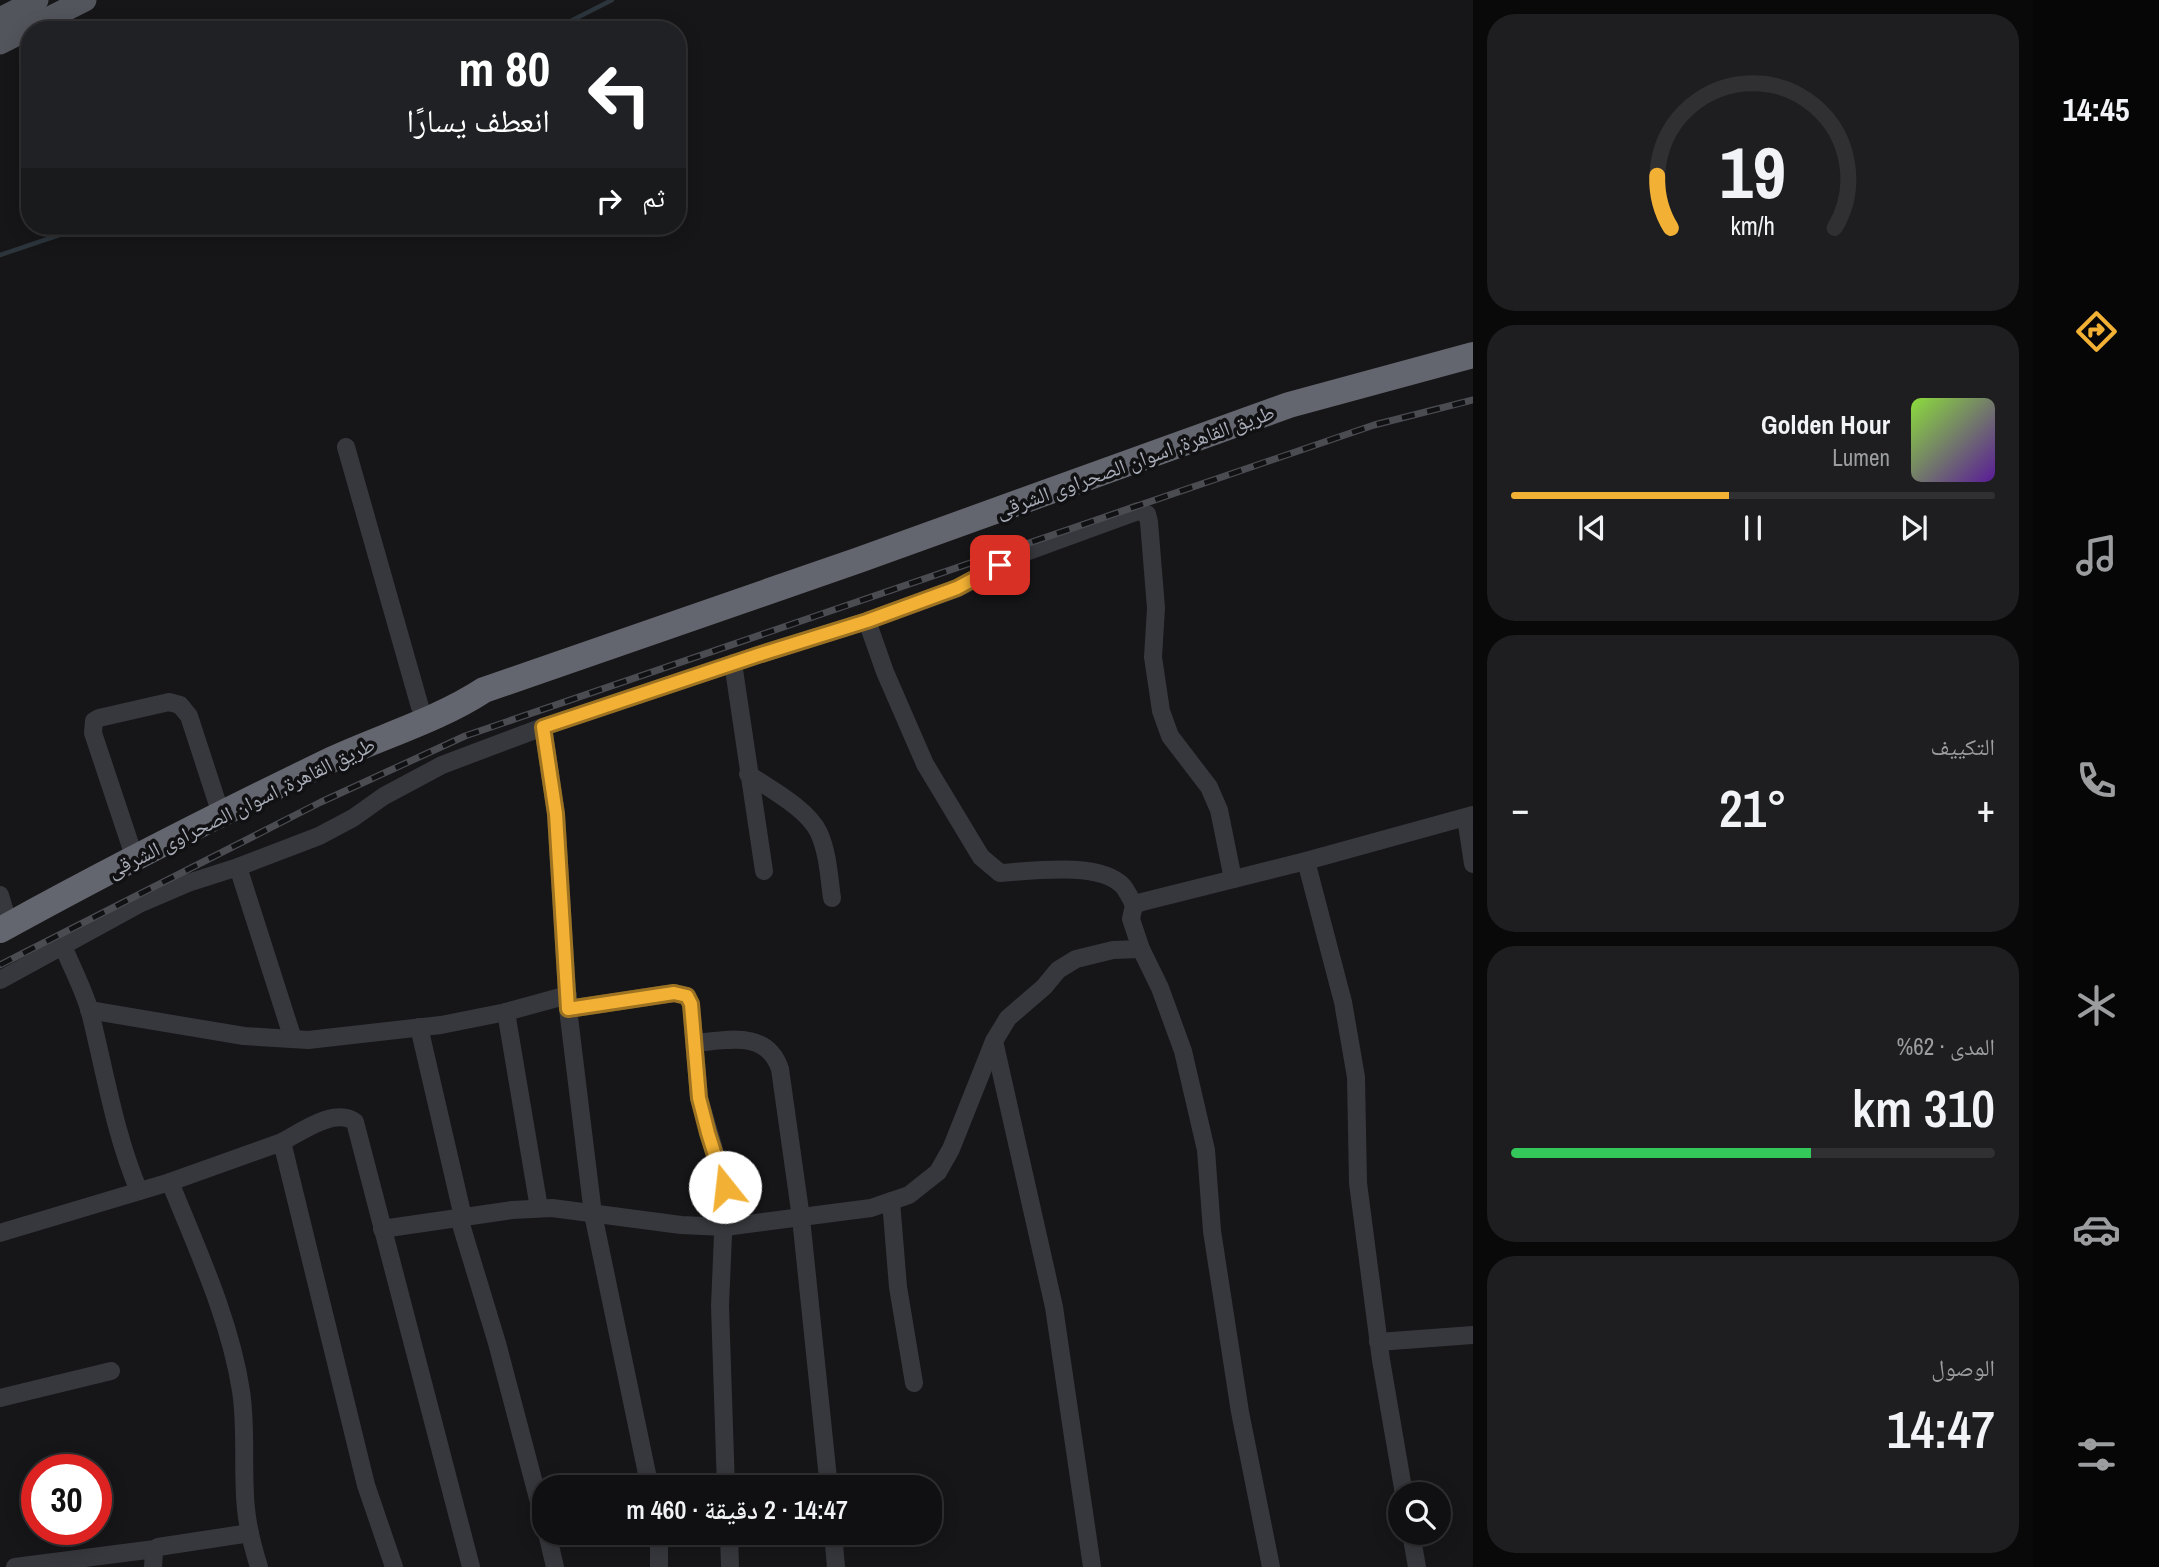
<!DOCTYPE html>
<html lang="ar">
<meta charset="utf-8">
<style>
body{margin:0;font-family:"Archivo Narrow","Noto Naskh Arabic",sans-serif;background:#1e1e20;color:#f1f3f6;direction:rtl;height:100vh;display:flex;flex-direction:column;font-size:26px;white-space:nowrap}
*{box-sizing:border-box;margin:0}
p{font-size:23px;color:#9c9d9f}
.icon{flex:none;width:38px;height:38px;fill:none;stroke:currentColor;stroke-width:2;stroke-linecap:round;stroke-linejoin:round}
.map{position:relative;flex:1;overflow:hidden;direction:ltr}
.panel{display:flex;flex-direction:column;gap:14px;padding:14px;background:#09090a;width:560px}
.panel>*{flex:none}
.guide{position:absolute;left:21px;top:21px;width:665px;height:214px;border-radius:28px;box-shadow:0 4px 18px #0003,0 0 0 2px #303032;direction:rtl;background:#202124;color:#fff;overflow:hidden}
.controls{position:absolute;left:1388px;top:1482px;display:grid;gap:14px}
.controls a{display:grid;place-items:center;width:63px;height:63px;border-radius:50%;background:#101012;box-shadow:0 4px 18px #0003,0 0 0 2px #303032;font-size:35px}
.speed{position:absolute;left:21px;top:1454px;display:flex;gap:14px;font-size:35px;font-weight:700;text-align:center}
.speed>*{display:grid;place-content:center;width:91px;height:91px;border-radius:50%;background:#101012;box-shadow:0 4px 18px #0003,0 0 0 2px #303032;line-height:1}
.speed .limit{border:10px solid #d22;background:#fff;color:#111}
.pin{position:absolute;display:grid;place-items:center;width:60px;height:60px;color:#fff;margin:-30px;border-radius:14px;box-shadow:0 4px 10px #0006}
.me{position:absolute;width:77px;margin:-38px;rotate:344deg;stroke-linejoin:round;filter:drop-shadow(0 0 5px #0008)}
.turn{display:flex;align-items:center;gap:24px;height:147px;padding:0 21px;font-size:32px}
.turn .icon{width:91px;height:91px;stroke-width:2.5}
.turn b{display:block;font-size:49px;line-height:60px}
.then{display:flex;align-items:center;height:66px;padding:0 21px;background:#0003;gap:14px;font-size:26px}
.big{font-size:52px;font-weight:600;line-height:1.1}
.panel .card{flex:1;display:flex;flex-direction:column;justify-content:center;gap:10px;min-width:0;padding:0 24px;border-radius:28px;background:#1e1e20}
.panel .dial{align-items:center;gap:0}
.dial svg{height:182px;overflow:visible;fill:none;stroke:#303032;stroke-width:7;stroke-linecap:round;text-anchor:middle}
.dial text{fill:#f1f3f6;stroke:none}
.song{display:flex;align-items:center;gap:21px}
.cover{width:84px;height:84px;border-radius:10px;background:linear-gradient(135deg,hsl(90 70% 55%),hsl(270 70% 35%))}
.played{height:7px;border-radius:4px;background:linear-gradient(90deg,#f2b134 45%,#303032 45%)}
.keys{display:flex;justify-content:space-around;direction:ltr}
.heat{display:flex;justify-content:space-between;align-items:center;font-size:38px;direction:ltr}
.charge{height:10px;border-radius:5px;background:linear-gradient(90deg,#34c759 62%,#303032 0)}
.trip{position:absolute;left:532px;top:1475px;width:410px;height:70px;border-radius:28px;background:#101012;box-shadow:0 4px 18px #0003,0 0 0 2px #303032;font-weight:600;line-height:70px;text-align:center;direction:rtl}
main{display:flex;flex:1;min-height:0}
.menu{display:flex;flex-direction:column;width:126px;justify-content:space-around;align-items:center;background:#060607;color:#9c9d9f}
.menu .icon{width:49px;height:49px}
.menu .active{color:#f2b134}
.menu b{font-size:32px;color:#f1f3f6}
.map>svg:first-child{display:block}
</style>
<main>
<nav class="menu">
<b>14:45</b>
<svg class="icon active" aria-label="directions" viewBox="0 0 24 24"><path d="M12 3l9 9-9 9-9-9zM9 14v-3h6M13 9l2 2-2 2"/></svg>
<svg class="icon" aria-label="music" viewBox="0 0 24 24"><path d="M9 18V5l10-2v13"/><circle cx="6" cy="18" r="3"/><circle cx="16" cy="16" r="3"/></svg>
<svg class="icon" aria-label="phone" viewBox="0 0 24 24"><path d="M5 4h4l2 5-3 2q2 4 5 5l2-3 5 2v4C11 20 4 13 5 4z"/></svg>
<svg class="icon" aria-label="climate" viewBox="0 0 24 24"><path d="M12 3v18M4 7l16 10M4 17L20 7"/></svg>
<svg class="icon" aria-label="car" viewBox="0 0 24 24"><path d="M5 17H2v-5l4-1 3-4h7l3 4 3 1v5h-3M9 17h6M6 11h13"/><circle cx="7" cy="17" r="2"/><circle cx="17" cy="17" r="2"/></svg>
<svg class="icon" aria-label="filters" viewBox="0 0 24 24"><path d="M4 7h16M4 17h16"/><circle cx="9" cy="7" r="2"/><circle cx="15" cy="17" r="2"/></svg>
</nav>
<section class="panel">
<div class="card dial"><svg viewBox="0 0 100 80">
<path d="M14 69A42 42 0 1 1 86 69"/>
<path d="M14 69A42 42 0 0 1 8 46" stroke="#f2b134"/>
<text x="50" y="56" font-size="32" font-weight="700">19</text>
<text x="50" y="72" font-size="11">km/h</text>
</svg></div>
<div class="card">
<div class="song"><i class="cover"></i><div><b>Golden Hour</b><p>Lumen</p></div></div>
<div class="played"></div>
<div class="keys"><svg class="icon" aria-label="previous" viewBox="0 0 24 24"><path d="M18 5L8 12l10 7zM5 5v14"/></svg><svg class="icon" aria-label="pause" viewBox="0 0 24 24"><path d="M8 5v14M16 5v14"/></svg><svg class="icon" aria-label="next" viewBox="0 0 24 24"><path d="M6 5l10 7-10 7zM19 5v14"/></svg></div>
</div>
<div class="card"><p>التكييف</p>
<div class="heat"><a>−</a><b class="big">21°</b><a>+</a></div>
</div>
<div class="card"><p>المدى · 62%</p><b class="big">310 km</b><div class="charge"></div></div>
<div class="card"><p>الوصول</p><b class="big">14:47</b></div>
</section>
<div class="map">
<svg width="1473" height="1567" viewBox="0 0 1473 1567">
<rect width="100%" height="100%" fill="#161618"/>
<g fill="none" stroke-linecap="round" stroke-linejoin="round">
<g stroke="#2c353c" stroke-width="4.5">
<path d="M553 30 612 0"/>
<path d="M0 255 86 226"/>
</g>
<g stroke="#37383d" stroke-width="18">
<path d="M346 447 420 707"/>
<path d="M867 621 885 672 925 764 981 857 1000 873C1031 871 1100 861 1123 886 1127 891 1131 899 1134 905"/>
<path d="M733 663 764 871"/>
<path d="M543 727 556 814 568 1009 593 1214 650 1488"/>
<path d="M748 774C770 789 808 809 819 833 828 853 829 877 832 898"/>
<path d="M1466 818 1473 864"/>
<path d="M131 847 93 733 94 721 99 718 169 702 180 705 189 716 217 802"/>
<path d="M1306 861 1343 1002 1356 1077 1358 1183 1381 1360 1404 1494"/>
<path d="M238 867 293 1039"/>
<path d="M0 895 5 912"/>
<path d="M63 946C72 968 84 990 90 1012 105 1072 115 1135 139 1191"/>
<path d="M0 980 139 904 188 883 238 867 319 836 353 818 384 796 442 765 543 727 758 655 867 621 958 588 1023 553 1138 511 1147 514 1149 522 1156 608 1153 657 1161 711 1170 736 1209 787 1219 810 1233 879"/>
<path d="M568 1009 674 993 687 996 691 1004 699 1098 725 1187 720 1306 726 1488"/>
<path d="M89 1010 244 1036 308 1040 441 1025 506 1012 568 995"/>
<path d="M506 1012 539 1208"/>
<path d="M419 1027 463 1217"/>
<path d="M994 1041 1054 1307 1092 1567"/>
<path d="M695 1043C728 1040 767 1030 780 1069L801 1218 829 1488"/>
<path d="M282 1142C301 1132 335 1107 355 1122L471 1567"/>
<path d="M170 1182C197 1249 230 1319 241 1391 247 1430 242 1470 246 1509 248 1529 253 1548 259 1567"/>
<path d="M891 1201 898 1287 914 1383"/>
<path d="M459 1218 497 1343 544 1521"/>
<path d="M382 1229 512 1210 552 1208 681 1225 725 1227 871 1208 909 1195 938 1172 951 1149 994 1041 1008 1018 1044 987 1058 970 1076 959 1113 950 1141 949"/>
<path d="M0 1233 170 1182 282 1142 366 1485 394 1567"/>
<path d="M1378 1342 1473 1335"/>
<path d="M0 1398 111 1371"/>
<path d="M547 1533 555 1567"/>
<path d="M659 1533V1567"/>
<path d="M729 1533 730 1567"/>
<path d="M833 1533 836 1567"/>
<path d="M1411 1533 1417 1567"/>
<path d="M15 1567 155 1549"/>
<path d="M153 1567 154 1552 158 1547 250 1533"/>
<path d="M1271 1567 1240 1412 1212 1231 1206 1150 1183 1051 1160 988 1141 949 1131 919 1134 905 1142 902 1306 861 1473 815"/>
</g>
<g stroke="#53555c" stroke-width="23">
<path d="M0 19 37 0"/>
<path d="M0 43 85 0"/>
</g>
<path stroke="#63666e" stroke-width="26" d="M0 930C109 870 221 813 333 759 383 736 438 720 484 690L859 560 1289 405 1473 355"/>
<defs>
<path id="rail" d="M0 965 321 802 465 736 1374 425 1473 400"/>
</defs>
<use href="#rail" stroke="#4a4c52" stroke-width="7"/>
<use href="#rail" stroke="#111113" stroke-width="4.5" stroke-dasharray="13" stroke-linecap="butt"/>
</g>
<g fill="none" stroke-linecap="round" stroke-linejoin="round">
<defs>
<path id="route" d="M725 1187 708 1133 699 1098 691 1004 687 996 674 993 568 1009 556 814 543 727 758 655 867 621 957 588 1000 565"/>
</defs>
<use href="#route" stroke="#9d7322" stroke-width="18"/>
<use href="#route" stroke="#f2b134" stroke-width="12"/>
</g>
<g text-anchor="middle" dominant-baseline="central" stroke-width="7" stroke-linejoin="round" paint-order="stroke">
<g font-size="21" fill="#a8adb8" stroke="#111113">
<text transform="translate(1135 461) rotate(-20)">طريق القاهرة, اسوان الصحراوى الشرقى</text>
<text transform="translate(241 807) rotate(-26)">طريق القاهرة, اسوان الصحراوى الشرقى</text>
</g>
</g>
</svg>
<div class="controls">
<a><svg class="icon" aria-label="search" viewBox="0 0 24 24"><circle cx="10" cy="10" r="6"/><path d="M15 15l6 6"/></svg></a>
</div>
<div class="speed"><div class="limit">30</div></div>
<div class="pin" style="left:1000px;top:565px;background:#d93025"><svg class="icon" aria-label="arrive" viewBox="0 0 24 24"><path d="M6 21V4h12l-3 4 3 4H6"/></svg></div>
<svg class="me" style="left:725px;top:1187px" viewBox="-20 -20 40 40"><circle r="19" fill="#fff"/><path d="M0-13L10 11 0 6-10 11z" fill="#f2b134"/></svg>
<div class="trip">14:47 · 2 دقيقة · 460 m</div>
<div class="guide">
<div class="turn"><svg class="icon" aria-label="left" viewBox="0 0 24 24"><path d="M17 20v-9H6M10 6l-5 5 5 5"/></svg><div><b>80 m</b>انعطف يسارًا</div></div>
<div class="then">ثم<svg class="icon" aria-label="right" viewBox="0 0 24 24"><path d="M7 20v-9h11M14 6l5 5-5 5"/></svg></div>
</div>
</div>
</main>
